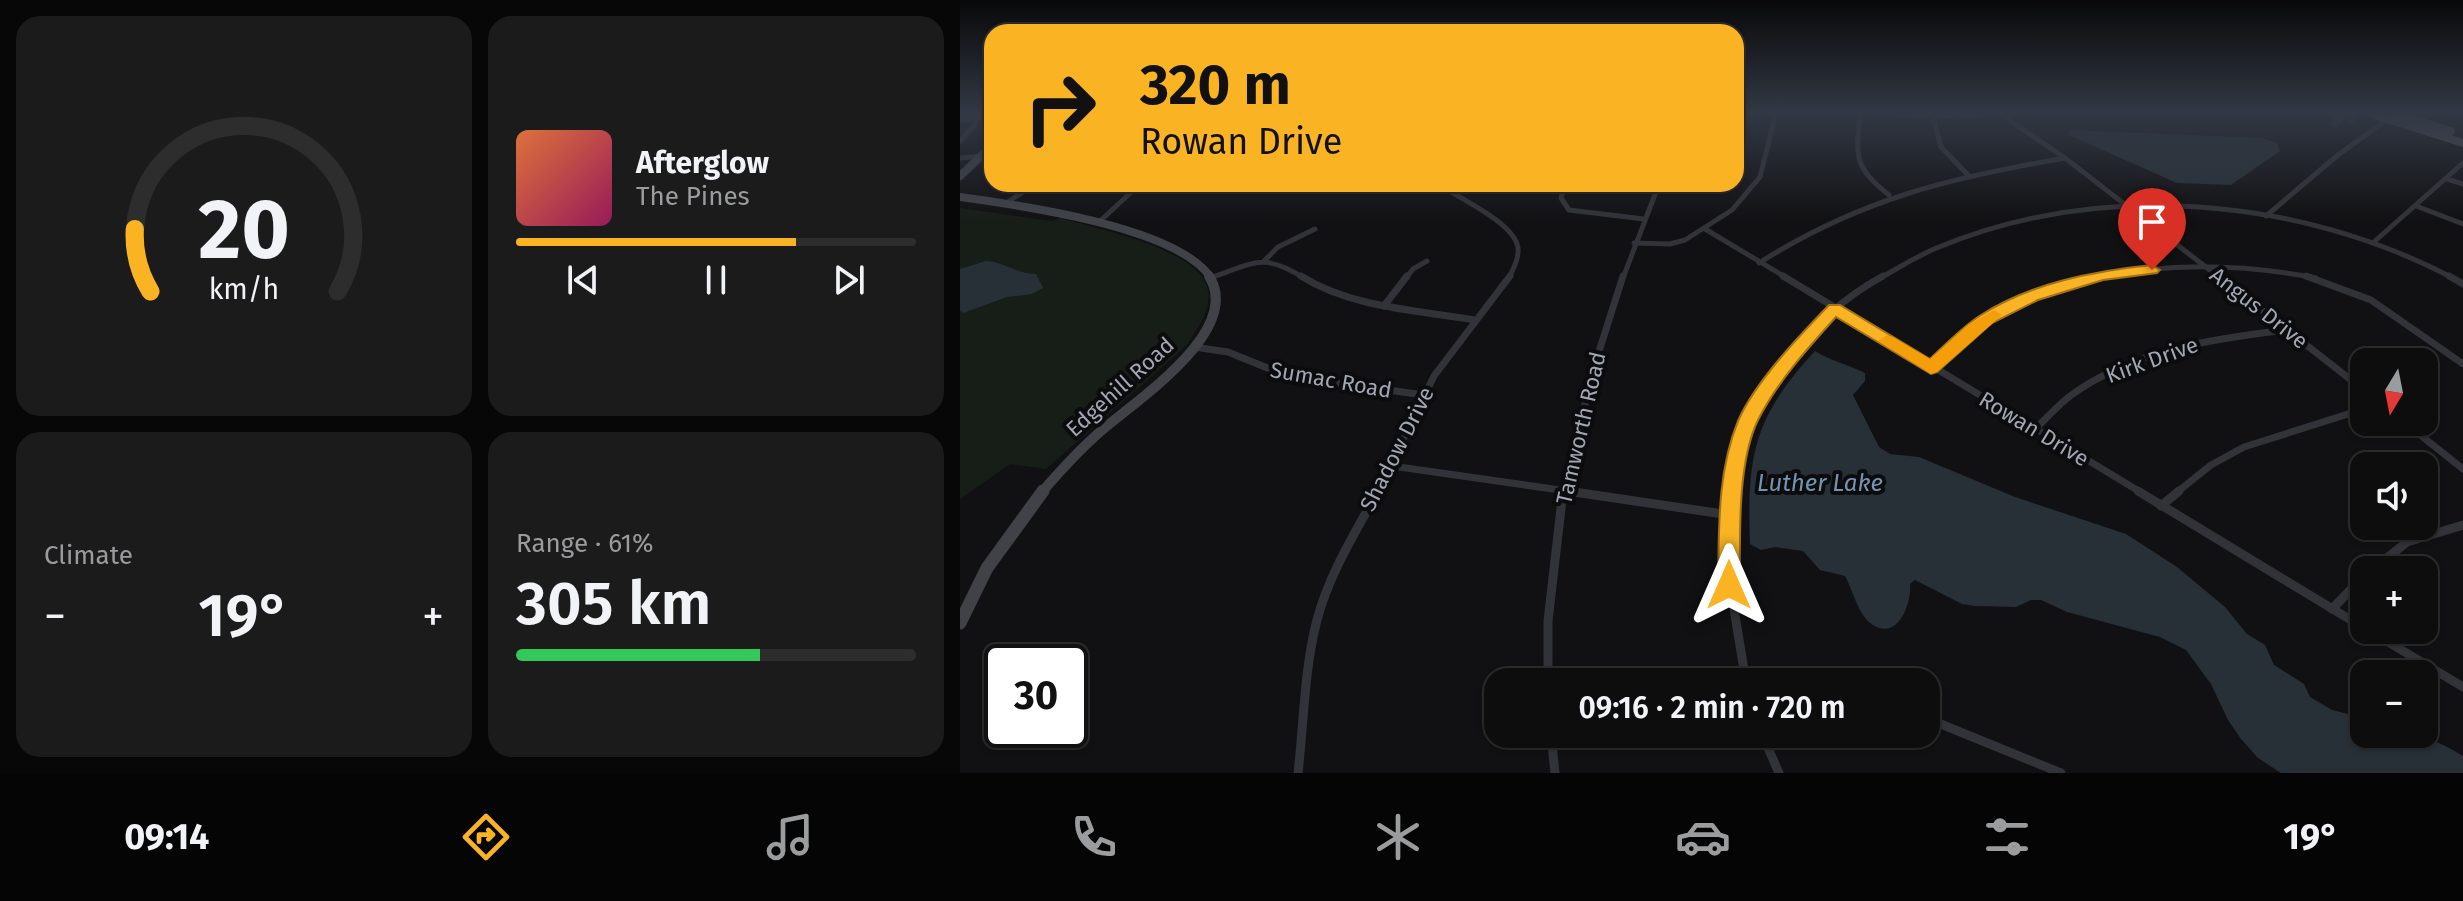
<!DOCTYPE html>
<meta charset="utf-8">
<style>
body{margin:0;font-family:"Fira Sans",sans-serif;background:#1b1b1c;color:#f1f3f6;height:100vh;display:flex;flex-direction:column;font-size:30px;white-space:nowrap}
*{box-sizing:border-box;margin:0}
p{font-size:26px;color:#9a9c9e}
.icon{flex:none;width:44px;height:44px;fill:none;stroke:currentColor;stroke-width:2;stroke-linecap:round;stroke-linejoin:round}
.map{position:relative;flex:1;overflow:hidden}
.drawer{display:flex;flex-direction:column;gap:16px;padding:16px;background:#070708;width:960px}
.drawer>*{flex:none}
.banner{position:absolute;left:24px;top:24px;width:760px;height:168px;border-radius:24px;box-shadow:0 2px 6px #0004,0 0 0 2px #2d2d2e;background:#f9b323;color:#111;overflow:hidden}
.needle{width:52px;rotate:190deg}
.buttons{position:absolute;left:1390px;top:348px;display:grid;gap:16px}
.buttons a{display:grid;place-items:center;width:88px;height:88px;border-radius:16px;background:#0d0d0e;box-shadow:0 2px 6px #0004,0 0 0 2px #2d2d2e;font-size:40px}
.speed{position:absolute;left:24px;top:644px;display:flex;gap:16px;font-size:40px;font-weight:700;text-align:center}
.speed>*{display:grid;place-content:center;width:104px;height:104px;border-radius:50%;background:#0d0d0e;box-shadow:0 2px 6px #0004,0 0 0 2px #2d2d2e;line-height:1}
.speed .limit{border:4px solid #111;border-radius:12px;background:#fff;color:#111}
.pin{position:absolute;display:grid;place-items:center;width:68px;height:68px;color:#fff;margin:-82px -34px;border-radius:50% 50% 50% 0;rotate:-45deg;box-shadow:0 0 8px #0007}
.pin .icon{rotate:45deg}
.me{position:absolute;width:88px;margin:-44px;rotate:0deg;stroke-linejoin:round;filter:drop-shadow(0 0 6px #0008)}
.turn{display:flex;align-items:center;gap:28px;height:168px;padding:0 24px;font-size:36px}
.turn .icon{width:104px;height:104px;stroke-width:2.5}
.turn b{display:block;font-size:56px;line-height:68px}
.big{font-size:60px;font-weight:600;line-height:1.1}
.drawer .card{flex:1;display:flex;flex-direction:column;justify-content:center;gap:12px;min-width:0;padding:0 28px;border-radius:24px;background:#1b1b1c}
.drawer .dial{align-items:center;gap:0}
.dial svg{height:208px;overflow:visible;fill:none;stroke:#2d2d2e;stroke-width:7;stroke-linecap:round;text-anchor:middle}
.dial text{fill:#f1f3f6;stroke:none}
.song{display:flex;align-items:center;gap:24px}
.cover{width:96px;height:96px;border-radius:12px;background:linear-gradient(135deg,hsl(20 70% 55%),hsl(330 70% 35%))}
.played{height:8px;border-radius:4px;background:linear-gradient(90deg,#f9b323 70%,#2d2d2e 70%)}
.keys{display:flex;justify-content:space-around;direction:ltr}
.heat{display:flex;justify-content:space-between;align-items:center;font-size:44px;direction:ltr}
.charge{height:12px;border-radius:6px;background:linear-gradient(90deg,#34c759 61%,#2d2d2e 0)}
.drawer .tiles{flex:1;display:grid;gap:16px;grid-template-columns:repeat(2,1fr)}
.trip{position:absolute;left:524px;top:668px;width:456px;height:80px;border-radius:24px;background:#0d0d0e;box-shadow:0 2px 6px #0004,0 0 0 2px #2d2d2e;font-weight:600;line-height:80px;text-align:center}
.menu{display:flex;height:128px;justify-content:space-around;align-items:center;background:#050506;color:#9a9c9e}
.menu .icon{width:56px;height:56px}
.menu .selected{color:#f9b323}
.menu b{font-size:36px;color:#f1f3f6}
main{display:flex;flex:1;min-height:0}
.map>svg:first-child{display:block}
</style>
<main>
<section class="drawer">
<div class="tiles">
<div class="card dial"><svg viewBox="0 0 100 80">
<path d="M14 69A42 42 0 1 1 86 69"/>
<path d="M14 69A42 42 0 0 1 8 45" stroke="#f9b323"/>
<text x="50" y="56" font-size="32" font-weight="700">20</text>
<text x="50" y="72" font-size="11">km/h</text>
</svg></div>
<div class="card">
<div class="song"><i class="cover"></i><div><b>Afterglow</b><p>The Pines</p></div></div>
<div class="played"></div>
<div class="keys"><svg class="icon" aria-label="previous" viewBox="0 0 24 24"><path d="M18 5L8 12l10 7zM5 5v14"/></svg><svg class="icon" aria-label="pause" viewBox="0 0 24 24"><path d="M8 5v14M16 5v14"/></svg><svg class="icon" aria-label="next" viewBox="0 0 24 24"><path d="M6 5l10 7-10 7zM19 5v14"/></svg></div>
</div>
<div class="card"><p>Climate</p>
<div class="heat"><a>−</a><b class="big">19°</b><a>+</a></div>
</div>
<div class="card"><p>Range · 61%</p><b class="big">305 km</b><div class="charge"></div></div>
</div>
</section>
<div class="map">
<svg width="1503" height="773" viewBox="0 0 1503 773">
<rect width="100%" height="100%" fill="#111113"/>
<path fill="#171e18" d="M0 208 92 221 101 218C136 229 231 247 246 284 255 305 238 329 226 346L86 469 50 464 0 499Z"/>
<g fill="#273037">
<path d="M1110 130 1302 138 1317 143 1320 151 1271 185 1217 183 1109 135Z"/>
<path d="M26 261C45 262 56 274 76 274L83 288 72 294 47 297 3 313 0 310V269Z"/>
<path d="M855 351C871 361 887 364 905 373V381L893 395 919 447 930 454 959 457 1055 497 1166 534 1217 567 1265 607 1287 634 1305 645 1314 665 1344 684 1350 697 1372 710 1404 718V734C1447 734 1465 732 1503 756V773H1321L1298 758 1281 739 1268 720 1251 684 1226 650 1200 637 1107 612 1081 600H1071L1056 607 1015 606 1002 604 955 580 950 584C952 603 938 641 913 625 898 616 893 590 885 576L860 570 843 551 815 547 801 550 790 544C787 456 793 418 855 351Z"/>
</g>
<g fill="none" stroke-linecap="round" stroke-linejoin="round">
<g stroke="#323338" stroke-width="5">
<path d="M900 113C896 157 893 166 929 195"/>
<path d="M915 113 999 117 1025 113"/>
<path d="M1039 113 1105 158 1260 278"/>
<path d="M973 117 981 147 1009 176"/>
<path d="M0 141 15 125 16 117"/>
<path d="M0 158 22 156"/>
<path d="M1487 179 1503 184"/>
<path d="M478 184C497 197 555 223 558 248 559 259 553 269 549 278"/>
<path d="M605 184 601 198 609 210 684 219"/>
<path d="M46 203 75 184"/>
<path d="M1456 206 1503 224"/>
<path d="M1306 216 1378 155 1428 119"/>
<path d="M138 223 180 184"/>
<path d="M745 229 827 278"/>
<path d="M1415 241 1503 163"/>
<path d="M674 243 710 244 725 240 772 210 800 177 816 113"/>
<path d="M304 261 318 247 355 229"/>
<path d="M799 263C900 199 989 178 1105 158"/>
<path d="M253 277C296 262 304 253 344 278"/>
<path d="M446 278 453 269 467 261"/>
<path d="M663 278 699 184"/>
<path d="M920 278C939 268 958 255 979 247 1142 180 1339 197 1493 278"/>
<path d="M1136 278C1209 262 1282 264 1356 278"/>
</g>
<g stroke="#323338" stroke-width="7">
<path d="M341 276C392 308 457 310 515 320"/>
<path d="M823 276 1182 493"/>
<path d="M1258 276 1404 390"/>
<path d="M1346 276 1411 300 1503 364"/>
<path d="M1489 276 1503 284"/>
<path d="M424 306 447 276"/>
<path d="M234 347 268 352 327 376 464 395"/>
<path d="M971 367C1029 311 1066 294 1145 276"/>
<path d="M1444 422 1503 469"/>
<path d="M1074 430C1086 419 1097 406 1110 396 1173 350 1251 339 1326 330"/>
<path d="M432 466 621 493"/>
<path d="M417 493 474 376 550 276"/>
<path d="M603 493 635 364 663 276"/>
<path d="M771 493C779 404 845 319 923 276"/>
<path d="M1216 493 1251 465 1284 447 1404 409"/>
</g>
<g stroke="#323338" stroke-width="9">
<path d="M607 491 770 515"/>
<path d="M771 491 770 585 786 682"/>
<path d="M1178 491 1404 628"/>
<path d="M1201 506 1219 491"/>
<path d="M1412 570 1447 542 1503 525"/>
<path d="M1372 609 1404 576"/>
<path d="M1408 630 1503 687"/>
<path d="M783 670 838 682"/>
<path d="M588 682V621L603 491"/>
<path d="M966 718 1101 773"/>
<path d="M591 734 595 773"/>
<path d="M802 734 819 773"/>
<path d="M338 773C344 722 344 670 357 620 369 574 395 533 418 491"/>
</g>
<g stroke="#404248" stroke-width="8">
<path d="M0 118 32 115"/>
<path d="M0 176 32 146"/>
<path d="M0 197C59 205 218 227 251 278"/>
</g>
<path stroke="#404248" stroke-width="10" d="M81 493C100 471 119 450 141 431 175 401 284 331 249 276"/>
<path stroke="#404248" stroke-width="13" d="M0 623 27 568 83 491"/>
<g stroke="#4e5057" stroke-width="8">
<path d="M1409 113 1503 143"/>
<path d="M1435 113 1491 131"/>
</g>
</g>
<path fill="#2d2d31" d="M1380 113H1404L1402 117 1392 124 1386 121 1376 128 1369 125 1373 118Z"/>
<g fill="#1c1c1f">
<path d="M1401 113H1404L1402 117 1392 124 1397 116Z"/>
<path d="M1390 114 1386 121 1376 128 1381 120Z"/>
</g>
<path fill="#393a3f" stroke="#4a4b51" stroke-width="2" d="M1380 113H1401L1397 116 1390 114 1381 120 1373 118Z"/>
<linearGradient id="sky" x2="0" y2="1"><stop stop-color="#09090a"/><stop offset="0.51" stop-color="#323844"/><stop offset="1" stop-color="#323844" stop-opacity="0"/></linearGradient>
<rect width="1503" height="221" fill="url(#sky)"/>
<path fill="#f9b323" stroke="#a27417" stroke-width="2" d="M1192 265 1200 270 1197 273 1143 280 1078 300 1032 323 977 372 971 374 876 317C847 349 818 381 798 420 777 463 780 537 780 585L777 592 769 595 761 592 758 585C759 531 757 472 778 421 795 382 839 336 869 305H880L970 359C986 344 1003 326 1021 315 1071 283 1134 271 1192 265Z"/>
<path fill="#f59e0b" d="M1034 310 1042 315 977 372 971 374 918 341 927 335 933 337 970 359 1009 324Z"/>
<g text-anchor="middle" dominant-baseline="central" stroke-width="8" stroke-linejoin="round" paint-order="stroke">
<g font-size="22" fill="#a2a7b4" stroke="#0c0c0e">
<text transform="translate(1299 308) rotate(38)">Angus Drive</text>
<text transform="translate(1192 360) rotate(-20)">Kirk Drive</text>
<text transform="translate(371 380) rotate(10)">Sumac Road</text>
<text transform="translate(160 387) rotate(-42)">Edgehill Road</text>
<text transform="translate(621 428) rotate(-77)">Tamworth Road</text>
<text transform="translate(1074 429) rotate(31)">Rowan Drive</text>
<text transform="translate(437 449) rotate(-63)">Shadow Drive</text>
</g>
<g font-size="24" font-style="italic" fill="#7795b1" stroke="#0c0c0e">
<text x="860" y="483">Luther Lake</text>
</g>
</g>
</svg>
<div class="buttons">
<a><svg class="needle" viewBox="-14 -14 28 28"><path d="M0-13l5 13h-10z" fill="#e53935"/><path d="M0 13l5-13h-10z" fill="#9a9c9e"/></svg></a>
<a><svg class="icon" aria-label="sound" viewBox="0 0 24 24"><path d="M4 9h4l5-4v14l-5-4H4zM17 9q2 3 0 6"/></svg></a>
<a>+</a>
<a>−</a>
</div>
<div class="speed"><div class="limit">30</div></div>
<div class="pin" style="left:1192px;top:270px;background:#d93025"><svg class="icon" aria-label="arrive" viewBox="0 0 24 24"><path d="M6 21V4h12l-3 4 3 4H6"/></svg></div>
<svg class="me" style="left:769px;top:585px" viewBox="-20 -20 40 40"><path d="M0-17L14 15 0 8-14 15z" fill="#f9b323" stroke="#fff" stroke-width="4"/></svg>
<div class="trip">09:16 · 2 min · 720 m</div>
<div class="banner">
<div class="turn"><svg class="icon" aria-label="right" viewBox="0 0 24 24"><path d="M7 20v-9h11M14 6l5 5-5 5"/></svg><div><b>320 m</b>Rowan Drive</div></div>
</div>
</div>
</main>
<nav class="menu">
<b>09:14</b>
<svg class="icon selected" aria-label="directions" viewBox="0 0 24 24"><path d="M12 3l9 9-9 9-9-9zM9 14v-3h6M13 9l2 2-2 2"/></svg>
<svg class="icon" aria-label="music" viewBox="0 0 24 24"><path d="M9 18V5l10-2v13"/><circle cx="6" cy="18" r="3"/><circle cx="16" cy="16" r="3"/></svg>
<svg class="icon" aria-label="phone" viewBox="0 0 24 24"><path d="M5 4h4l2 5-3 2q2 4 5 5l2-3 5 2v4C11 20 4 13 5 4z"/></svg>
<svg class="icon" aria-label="climate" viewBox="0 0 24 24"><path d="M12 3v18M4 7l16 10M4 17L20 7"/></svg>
<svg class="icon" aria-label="car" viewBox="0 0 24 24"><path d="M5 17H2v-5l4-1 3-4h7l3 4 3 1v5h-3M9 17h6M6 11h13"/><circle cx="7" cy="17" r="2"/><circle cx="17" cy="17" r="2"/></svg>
<svg class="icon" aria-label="filters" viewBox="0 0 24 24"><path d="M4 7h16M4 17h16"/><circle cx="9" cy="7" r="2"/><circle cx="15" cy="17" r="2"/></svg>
<b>19°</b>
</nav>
